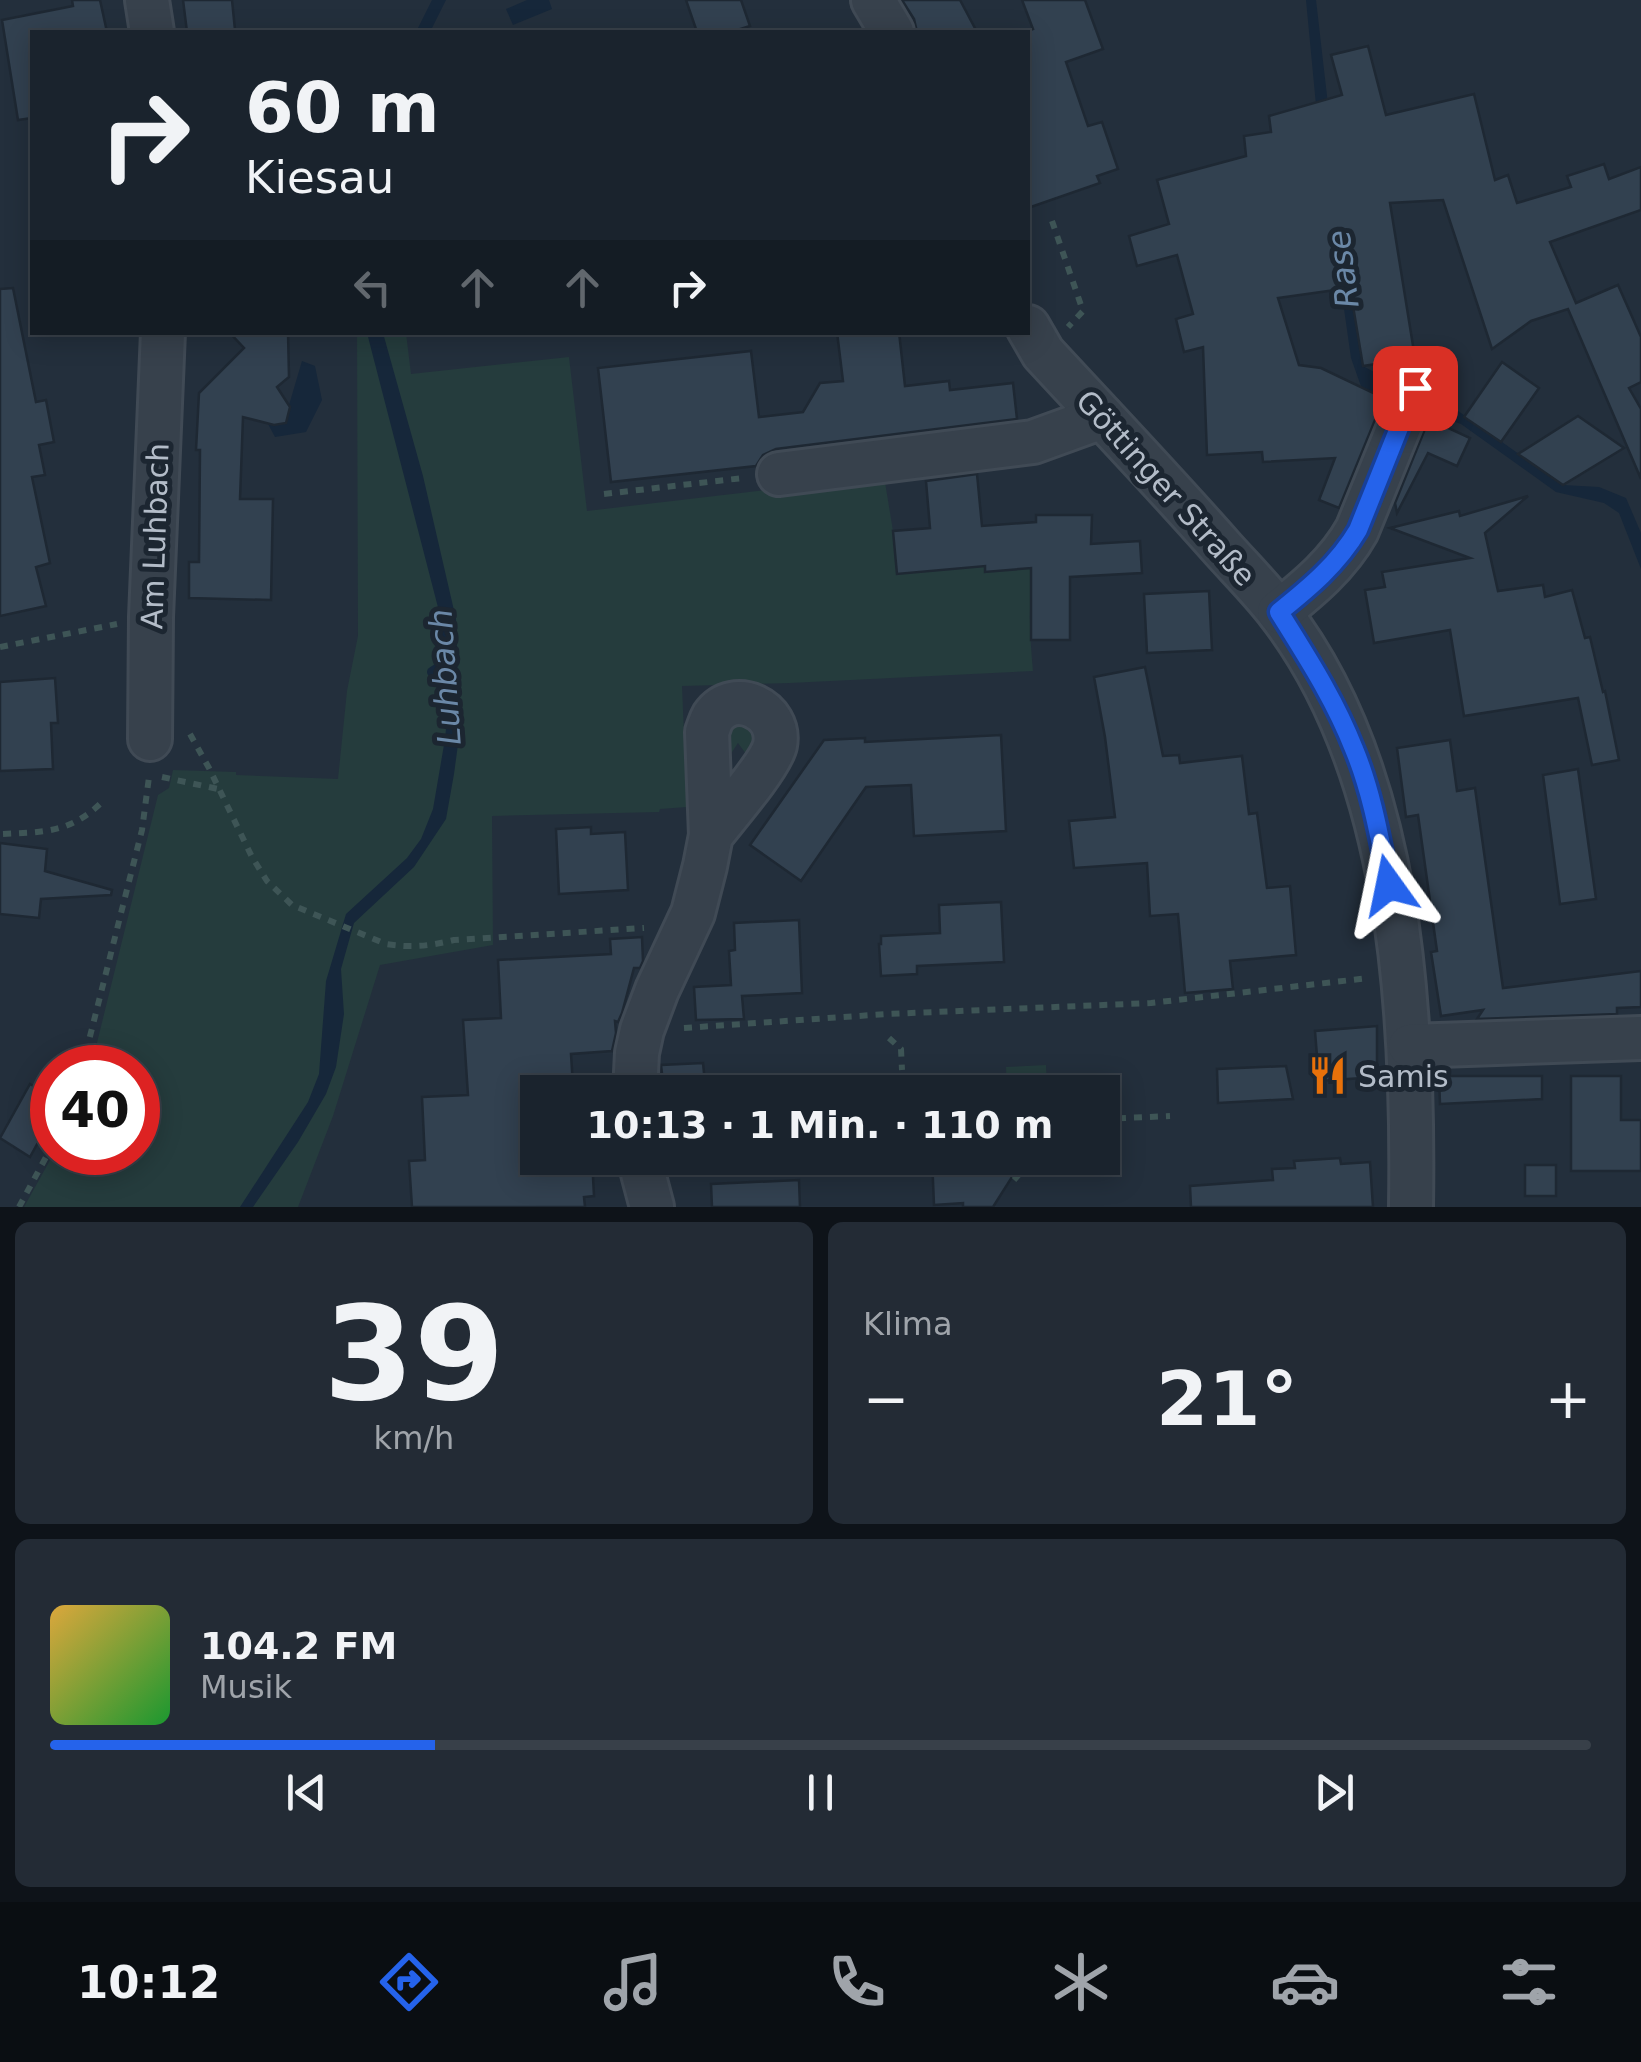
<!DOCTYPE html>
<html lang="de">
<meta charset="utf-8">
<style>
body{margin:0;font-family:"DejaVu Sans",sans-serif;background:#232b35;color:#f1f3f6;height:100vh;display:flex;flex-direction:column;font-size:38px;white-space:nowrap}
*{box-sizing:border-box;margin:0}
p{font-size:32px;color:#9fa4aa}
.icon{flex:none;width:55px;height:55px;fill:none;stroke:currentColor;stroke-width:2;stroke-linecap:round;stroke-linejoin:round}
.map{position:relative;height:1207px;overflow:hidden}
.drawer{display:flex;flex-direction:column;gap:15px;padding:15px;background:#0e1319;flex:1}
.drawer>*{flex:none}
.top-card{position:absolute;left:30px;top:30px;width:1000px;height:305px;border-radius:0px;box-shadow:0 5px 25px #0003,0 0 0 2px #384049;background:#1a232d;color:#f1f3f6;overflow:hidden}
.speed{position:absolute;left:30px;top:1045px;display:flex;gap:20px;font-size:50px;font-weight:700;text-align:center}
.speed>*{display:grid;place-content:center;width:130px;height:130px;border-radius:50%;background:#1a232d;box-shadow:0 5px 25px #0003,0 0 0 2px #384049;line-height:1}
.speed .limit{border:15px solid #d22;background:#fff;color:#111}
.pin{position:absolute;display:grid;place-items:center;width:85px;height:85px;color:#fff;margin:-42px;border-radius:20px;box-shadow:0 5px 15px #0006}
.me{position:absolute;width:110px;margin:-55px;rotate:348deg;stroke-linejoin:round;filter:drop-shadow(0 0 8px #0008)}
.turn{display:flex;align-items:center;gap:35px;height:210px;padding:0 50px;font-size:45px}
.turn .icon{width:130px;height:130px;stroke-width:2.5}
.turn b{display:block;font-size:70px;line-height:85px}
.lanes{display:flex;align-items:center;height:95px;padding:0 50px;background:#0003;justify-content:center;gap:50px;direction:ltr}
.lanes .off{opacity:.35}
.big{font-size:75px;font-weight:800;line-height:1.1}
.drawer .card{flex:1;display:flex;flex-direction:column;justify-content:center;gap:15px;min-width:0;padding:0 35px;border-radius:15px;background:#232b35}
.drawer .dial{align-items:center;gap:0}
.dial b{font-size:130px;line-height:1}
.song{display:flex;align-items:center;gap:30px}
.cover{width:120px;height:120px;border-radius:15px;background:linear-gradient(135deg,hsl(40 70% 55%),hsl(130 70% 35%))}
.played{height:10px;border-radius:5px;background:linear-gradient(90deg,#2563eb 25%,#384049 25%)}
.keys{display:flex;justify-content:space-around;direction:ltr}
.heat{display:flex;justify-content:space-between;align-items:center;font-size:55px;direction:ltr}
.drawer .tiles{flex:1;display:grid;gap:15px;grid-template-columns:1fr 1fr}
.card:last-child{grid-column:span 2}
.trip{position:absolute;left:520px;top:1075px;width:600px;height:100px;border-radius:0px;background:#1a232d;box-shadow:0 5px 25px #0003,0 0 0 2px #384049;font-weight:800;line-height:100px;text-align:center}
.tabs{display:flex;height:160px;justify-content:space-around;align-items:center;background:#0a0e12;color:#9fa4aa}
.tabs .icon{width:70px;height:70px}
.tabs .active{color:#2563eb}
.tabs b{font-size:45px;color:#f1f3f6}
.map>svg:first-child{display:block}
</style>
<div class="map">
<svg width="1641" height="1207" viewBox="0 0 1641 1207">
<rect width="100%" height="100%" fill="#232f3c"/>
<g fill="#253c3d">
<path d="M357 333H406L411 374 569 357 587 511 884 476 893 531 897 573 985 566 986 572 1035 568C1027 601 1030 637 1033 671L790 683 682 686 687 807 660 809 659 812 492 816 493 945 380 965 333 1116 298 1207H24L54 1153 138 1152V1068L91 1067 158 795 169 788 173 770 236 772V775L338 779 347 691 358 636Z"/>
<path d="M736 725C757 729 761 744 752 762L738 743 722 767 733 786 726 794H721C718 782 713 744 721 733 725 727 729 727 736 725Z"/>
<path d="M1046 1065 1047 1092H1007L1006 1067Z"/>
</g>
<g fill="#16273a">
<path d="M432 0H446L430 32H416Z"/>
<path d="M527 0H549L552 9 513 25 506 9Z"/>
<path d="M1306 0H1316L1348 279 1363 366 1400 386 1451 406 1563 485 1599 487 1626 498 1641 533V569L1619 513 1604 503 1556 492 1461 424 1362 389 1351 358 1318 126Z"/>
<path d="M367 333H383L423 476 456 619 459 737 454 774 446 819 414 867 354 923 341 969 344 1014 336 1067 326 1094 298 1142 253 1207H240L308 1102 319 1074 326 981 346 914 407 858 421 839 433 809 445 739 448 708 440 686 441 619Z"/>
<path d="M302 361 315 366 322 400 306 432 275 437 268 424 274 425 284 422Z"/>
</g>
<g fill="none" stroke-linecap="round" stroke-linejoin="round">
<path stroke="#16273a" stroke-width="10" d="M432 672 449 661"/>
</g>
<g fill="#324150" stroke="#1e2833" stroke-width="2.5">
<path d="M72 0H100L107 32H32V118L18 120 2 20 73 6Z"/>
<path d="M183 0H232L235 30 187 32Z"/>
<path d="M686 0H741L750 26 731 32H697Z"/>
<path d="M902 0H960L977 32H917L914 19Z"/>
<path d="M1022 0H1085L1103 49 1066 62 1088 126 1102 122 1118 169 1097 176 1100 183 1028 208V31L1033 29Z"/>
<path d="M1368 46 1386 115 1474 94 1495 180 1508 175 1517 203 1571 187 1567 176 1604 164 1609 179 1641 167V210L1550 242 1576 303 1618 285 1641 337V382L1629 388 1641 409V479L1568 309 1531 321 1492 349 1443 200 1390 203 1415 358 1363 366 1350 288 1278 298 1299 365 1321 368 1384 398 1339 508 1319 500 1335 458 1263 462 1262 452 1207 455 1203 347 1184 352 1176 319 1193 314 1177 255 1137 266 1129 236 1169 224 1157 180 1246 156 1244 136 1271 132 1269 116 1342 95 1331 55Z"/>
<path d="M13 288 36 402 46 400 54 442 39 445 45 475 32 477 50 563 36 567 46 606 0 616V289Z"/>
<path d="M229 332H288L289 377 277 387 290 407 286 423 274 425 243 417 240 499H273L271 600 189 598V562H199L200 450H196L199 393 244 348Z"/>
<path d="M837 332H899L905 386 949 381 950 390 1013 383 1017 419 776 449 763 455 756 466 611 482 598 368 751 351 759 417 803 412 820 383 843 381Z"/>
<path d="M1502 362 1539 388 1501 442 1464 417Z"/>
<path d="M1578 416 1624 448 1563 485 1518 454Z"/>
<path d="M1429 419 1470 438 1457 466 1428 453 1397 513 1395 503Z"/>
<path d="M977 474 982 526 1036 522V515H1092L1091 544 1140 541 1142 573 1070 577V640H1031V568L985 572V566L897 574 893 531 930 528 926 481Z"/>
<path d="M1528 496 1485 533 1498 591 1543 585 1545 597 1572 590 1585 638 1590 637 1603 692 1605 691 1619 760 1592 765 1578 698 1464 716 1450 630 1374 643 1365 590 1385 587 1382 572 1470 558 1390 528 1459 511 1460 516Z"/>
<path d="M1209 591 1212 650 1147 653 1144 594Z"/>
<path d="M1145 667 1163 756 1179 755 1180 763 1242 756 1249 814 1257 813 1267 888 1290 886 1296 955 1230 961 1233 989 1185 993 1178 914 1150 916 1147 863 1074 868 1069 821 1115 817 1105 737 1094 677Z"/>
<path d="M55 678 58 723H51L53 769 0 771V682Z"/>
<path d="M1001 735 1006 831 914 836 911 785 866 787 801 881 750 845 824 740 865 738V742Z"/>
<path d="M1450 740 1457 791 1475 788 1503 988 1641 971V1007L1617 1008V1014L1477 1019 1483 1010 1441 1016 1431 952 1437 951 1418 815 1406 817 1397 748Z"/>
<path d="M1578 769 1596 899 1560 904 1543 775Z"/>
<path d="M591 827V834L625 832 628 890 559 894 556 829Z"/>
<path d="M0 843 47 849 45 871 112 890 111 895 41 899 39 918 0 914Z"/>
<path d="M1001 902 1004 962 917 966V974L881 976 879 944H881V936L940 933 939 905Z"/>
<path d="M799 920 802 993 742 996 744 1019 696 1020 694 987 731 985 729 951 735 950 734 923Z"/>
<path d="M642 937 643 961 640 968H634L622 1013 618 1022 615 1021 616 1033 612 1051 571 1054 573 1086 555 1087V1090L526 1091 530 1155H538V1158H592L594 1196 584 1197 585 1207H412L409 1161 425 1160 422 1097 468 1095 463 1020 501 1018 498 960 611 954 610 939Z"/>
<path d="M1377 1026V1077L1319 1081 1315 1031Z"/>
<path d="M703 1063 706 1092H664L661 1065Z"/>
<path d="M1286 1066 1293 1099 1218 1103 1217 1069Z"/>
<path d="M1439 1076H1542V1099L1440 1104Z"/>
<path d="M1571 1076H1621V1120H1641V1171H1571Z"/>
<path d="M30 1084 52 1097V1117L30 1157 0 1138Z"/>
<path d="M932 1158H1024L993 1207H963V1203L934 1205Z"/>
<path d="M1340 1158 1341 1164 1370 1162 1373 1207H1191L1190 1186 1273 1180 1272 1169 1295 1168 1294 1161Z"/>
<rect x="1525" y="1165" width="31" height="31"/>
<path d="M799 1180 800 1207H712L711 1184Z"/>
</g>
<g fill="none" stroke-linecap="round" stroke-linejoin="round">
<defs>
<g id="minor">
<path d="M147 0 152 32"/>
<path d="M873 0 892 32"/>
<path d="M1028 327 1043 353C1103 418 1164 482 1223 549 1241 569 1261 589 1278 611 1402 770 1414 1013 1411 1207"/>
<path d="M779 474 1033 442 1102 417"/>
<path d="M1279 612C1309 588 1338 564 1357 530L1415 388"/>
<path d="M150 739 151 617 163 332"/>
<path d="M1410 1046 1641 1038"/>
<path d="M635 1092 637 1053 642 1030 657 990 693 913 705 866 711 835 707 732C709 727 710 722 713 717 734 687 782 710 775 745 771 764 725 817 711 835"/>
<path d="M639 1158 652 1207"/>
</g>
</defs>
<use href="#minor" stroke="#404a55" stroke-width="48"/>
<g stroke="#3e5556" stroke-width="6" stroke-dasharray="8 8" stroke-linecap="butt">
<path d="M1052 221 1083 311 1068 327"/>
<path d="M604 494 743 478"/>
<path d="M0 647 117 624"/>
<path d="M190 734 209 768 252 857 267 881 292 905 386 944C411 948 430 946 454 940L644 928"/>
<path d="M162 777 218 789"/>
<path d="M3 834C43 832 69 833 100 804"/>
<path d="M684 1028 887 1014 1151 1003 1369 978"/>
<path d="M889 1038 901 1049 902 1070"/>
<path d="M82 1068 142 830 149 777"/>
<path d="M1102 1119 1170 1116"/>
<path d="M1014 1180 1034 1158"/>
<path d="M19 1207 52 1146"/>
</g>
<use href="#minor" stroke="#37414c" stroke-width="42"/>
</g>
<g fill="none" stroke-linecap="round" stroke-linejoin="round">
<defs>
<path id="route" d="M1389 885C1380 840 1372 792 1354 749 1335 700 1307 657 1279 612 1309 588 1338 564 1358 530L1415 388"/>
</defs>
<use href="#route" stroke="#184099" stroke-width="25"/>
<use href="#route" stroke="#2563eb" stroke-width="18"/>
</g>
<defs>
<symbol id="restaurant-bare" viewBox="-9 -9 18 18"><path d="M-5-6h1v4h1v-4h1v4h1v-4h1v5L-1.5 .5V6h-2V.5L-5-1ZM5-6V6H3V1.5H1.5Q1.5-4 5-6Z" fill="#e8710a" stroke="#1c2631" stroke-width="2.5" paint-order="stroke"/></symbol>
</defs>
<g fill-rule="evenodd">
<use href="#restaurant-bare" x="1300" y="1048" width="55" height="55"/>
</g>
<g text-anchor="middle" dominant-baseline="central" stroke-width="10" stroke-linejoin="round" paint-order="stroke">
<g font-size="30" fill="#b3bcc8" stroke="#1c2631">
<text transform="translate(1166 488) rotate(48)">Göttinger Straße</text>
<text transform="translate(155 536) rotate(-88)">Am Luhbach</text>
</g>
<g font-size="30" fill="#b3bcc8" stroke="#1c2631" text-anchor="start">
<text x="1358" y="1076">Samis</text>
</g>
<g font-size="32" font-style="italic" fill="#6b88a7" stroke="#1c2631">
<text transform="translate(1343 269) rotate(-97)">Rase</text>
<text transform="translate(445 677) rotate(-94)">Luhbach</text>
</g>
</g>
</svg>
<div class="speed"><div class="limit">40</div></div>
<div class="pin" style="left:1415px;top:388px;background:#d93025"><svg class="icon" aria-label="arrive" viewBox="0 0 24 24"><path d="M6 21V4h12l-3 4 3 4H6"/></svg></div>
<svg class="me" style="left:1389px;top:885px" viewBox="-20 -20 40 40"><path d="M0-17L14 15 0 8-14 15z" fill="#2563eb" stroke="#fff" stroke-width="4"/></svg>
<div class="trip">10:13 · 1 Min. · 110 m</div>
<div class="top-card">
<div class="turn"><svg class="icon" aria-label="right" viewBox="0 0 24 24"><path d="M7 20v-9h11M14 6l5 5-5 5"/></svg><div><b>60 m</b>Kiesau</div></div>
<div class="lanes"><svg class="icon off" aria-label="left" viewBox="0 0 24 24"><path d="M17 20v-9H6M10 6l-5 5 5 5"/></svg><svg class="icon off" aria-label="ahead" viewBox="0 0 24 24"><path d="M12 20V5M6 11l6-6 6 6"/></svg><svg class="icon off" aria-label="ahead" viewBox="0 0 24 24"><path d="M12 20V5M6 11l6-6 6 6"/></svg><svg class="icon" aria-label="right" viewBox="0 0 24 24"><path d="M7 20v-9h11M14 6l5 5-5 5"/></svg></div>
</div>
</div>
<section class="drawer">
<div class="tiles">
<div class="card dial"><b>39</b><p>km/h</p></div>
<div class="card"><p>Klima</p>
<div class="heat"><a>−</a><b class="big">21°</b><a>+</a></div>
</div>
<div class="card">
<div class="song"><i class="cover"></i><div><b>104.2 FM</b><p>Musik</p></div></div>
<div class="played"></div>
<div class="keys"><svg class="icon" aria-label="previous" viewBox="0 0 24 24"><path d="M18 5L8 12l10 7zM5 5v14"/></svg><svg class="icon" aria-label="pause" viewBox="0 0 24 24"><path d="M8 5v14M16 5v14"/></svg><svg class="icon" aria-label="next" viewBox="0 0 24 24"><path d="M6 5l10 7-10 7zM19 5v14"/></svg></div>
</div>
</div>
</section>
<nav class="tabs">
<b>10:12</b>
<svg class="icon active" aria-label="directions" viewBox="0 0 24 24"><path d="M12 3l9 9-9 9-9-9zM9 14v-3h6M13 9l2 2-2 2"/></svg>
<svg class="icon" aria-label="music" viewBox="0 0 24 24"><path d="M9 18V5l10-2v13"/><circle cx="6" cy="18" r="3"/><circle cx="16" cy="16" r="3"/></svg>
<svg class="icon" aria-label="phone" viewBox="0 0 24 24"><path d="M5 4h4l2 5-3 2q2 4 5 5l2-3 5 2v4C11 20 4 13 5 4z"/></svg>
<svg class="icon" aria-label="climate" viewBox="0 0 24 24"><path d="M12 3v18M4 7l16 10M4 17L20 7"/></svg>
<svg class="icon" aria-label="car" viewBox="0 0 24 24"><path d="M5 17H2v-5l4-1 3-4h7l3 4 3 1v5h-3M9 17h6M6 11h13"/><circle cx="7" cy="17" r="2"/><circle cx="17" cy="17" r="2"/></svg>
<svg class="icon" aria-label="filters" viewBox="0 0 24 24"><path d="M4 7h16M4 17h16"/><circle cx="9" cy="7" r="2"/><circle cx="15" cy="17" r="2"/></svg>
</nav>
